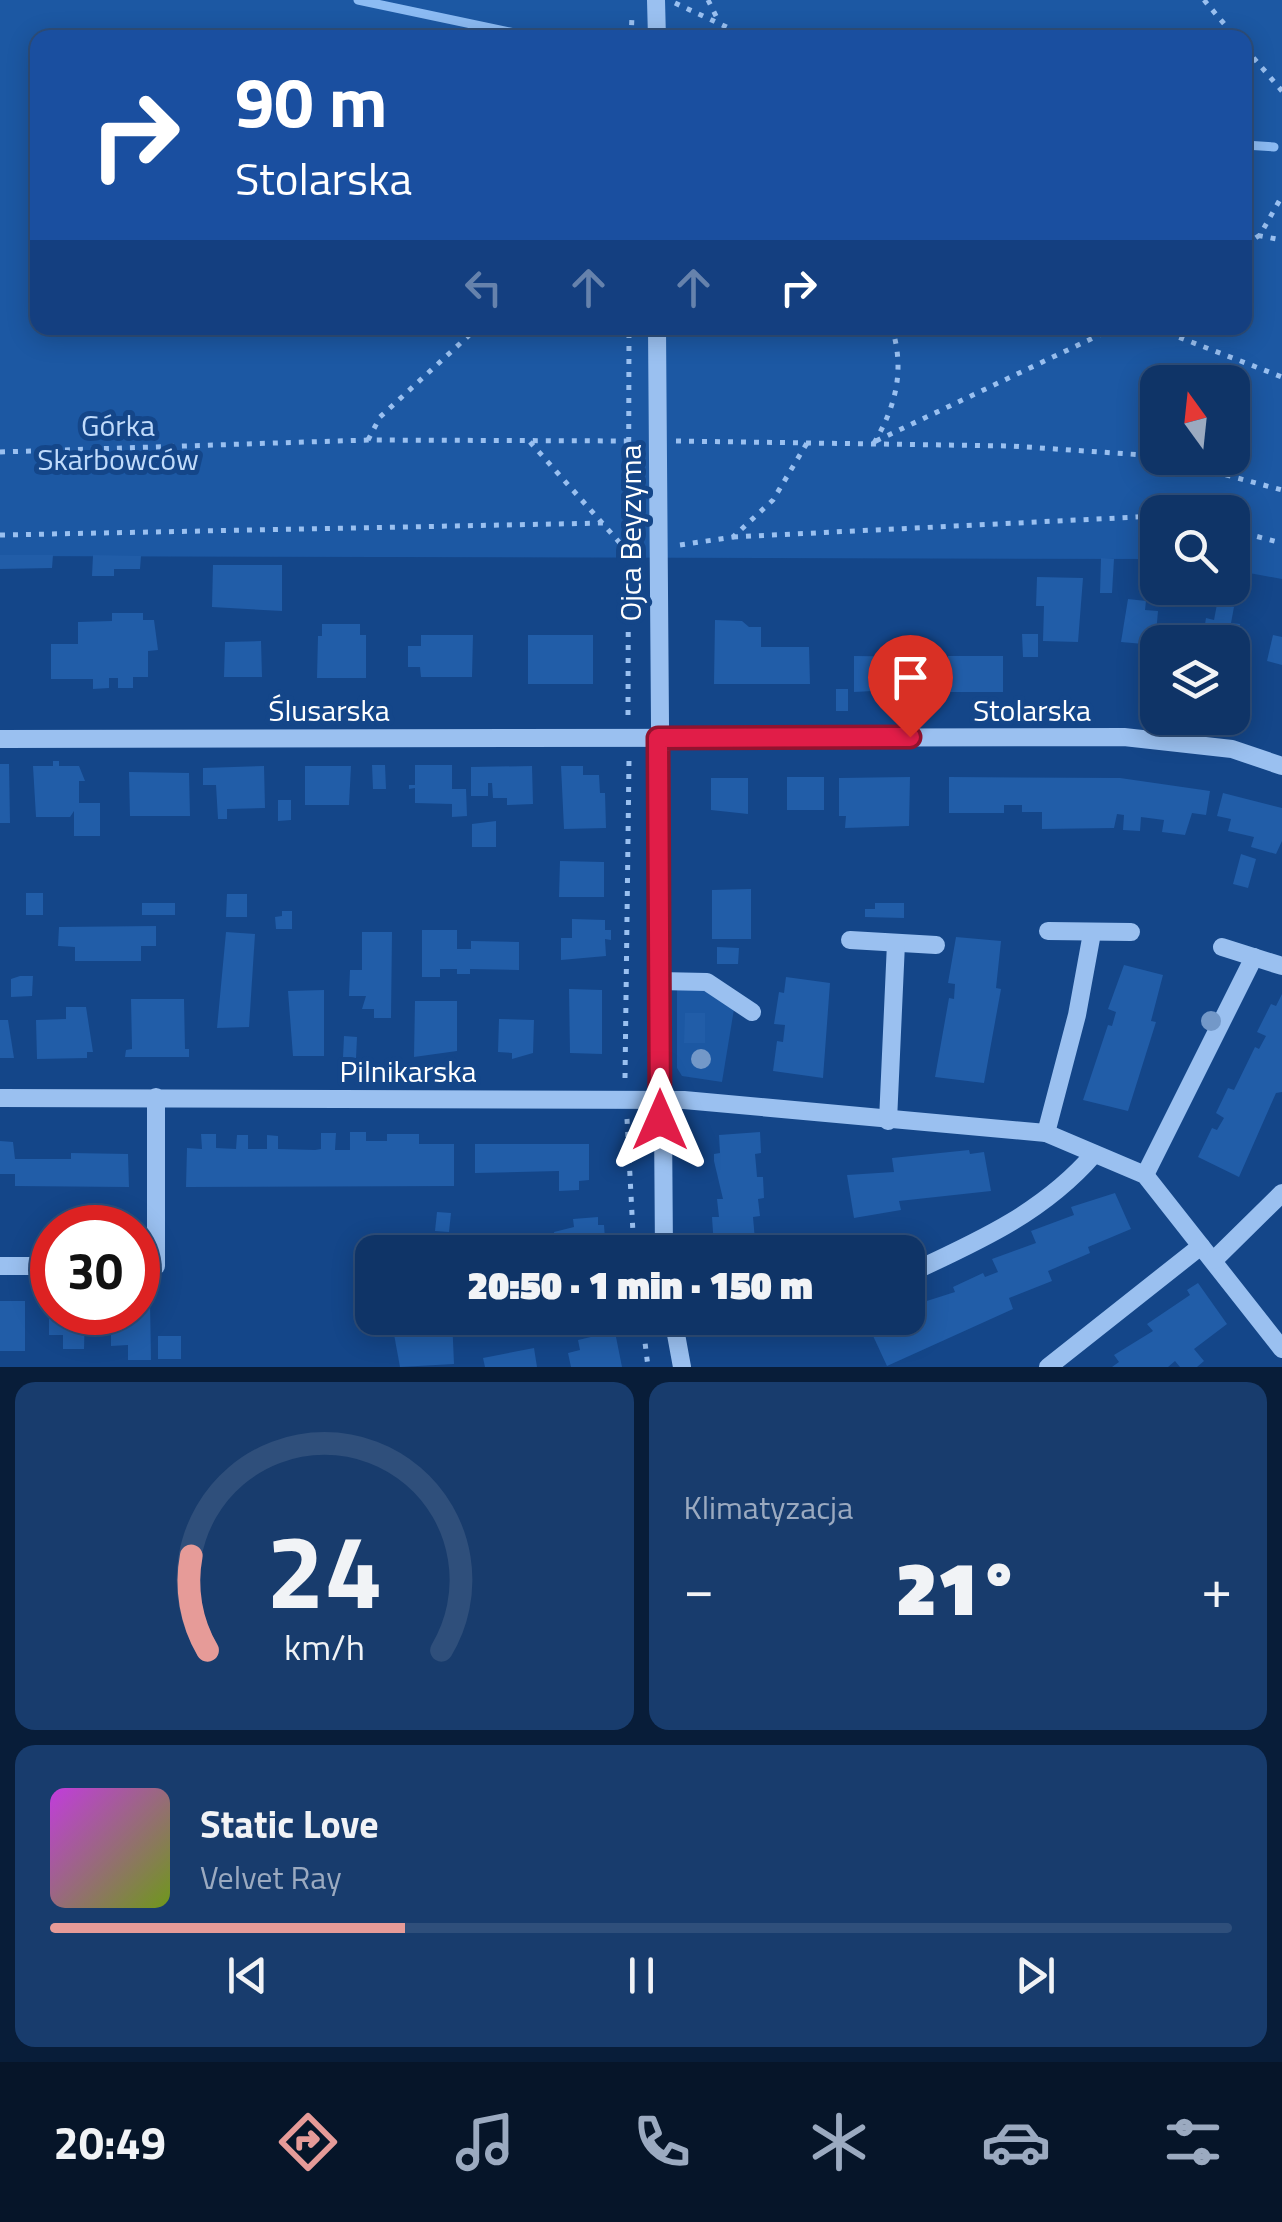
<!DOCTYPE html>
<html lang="pl">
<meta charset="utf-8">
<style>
body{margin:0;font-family:"Titillium Web",sans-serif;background:#183c6d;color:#f1f3f6;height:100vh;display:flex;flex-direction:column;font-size:38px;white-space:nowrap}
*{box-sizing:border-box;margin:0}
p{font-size:32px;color:#9baac0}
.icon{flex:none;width:55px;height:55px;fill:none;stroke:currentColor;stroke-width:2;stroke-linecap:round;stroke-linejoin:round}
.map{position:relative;height:1367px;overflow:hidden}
.sheet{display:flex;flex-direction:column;gap:15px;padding:15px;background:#081d39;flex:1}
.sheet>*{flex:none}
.top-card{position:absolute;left:30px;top:30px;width:1222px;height:305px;border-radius:20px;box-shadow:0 5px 25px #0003,0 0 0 2px #2f4f7b;background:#1a4fa0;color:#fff;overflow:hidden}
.needle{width:65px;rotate:345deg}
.buttons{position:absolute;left:1140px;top:365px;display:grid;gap:20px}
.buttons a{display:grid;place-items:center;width:110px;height:110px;border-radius:20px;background:#0f3467;box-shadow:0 5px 25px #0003,0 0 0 2px #2f4f7b;font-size:50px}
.speed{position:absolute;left:30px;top:1205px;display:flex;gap:20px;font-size:50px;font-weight:700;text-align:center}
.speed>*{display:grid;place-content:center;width:130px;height:130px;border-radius:50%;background:#0f3467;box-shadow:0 5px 25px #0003,0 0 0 2px #2f4f7b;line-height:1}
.speed .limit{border:15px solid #d22;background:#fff;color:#111}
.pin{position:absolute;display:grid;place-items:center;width:85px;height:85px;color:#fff;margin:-102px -42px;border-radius:50% 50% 50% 0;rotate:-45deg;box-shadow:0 0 10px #0007}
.pin .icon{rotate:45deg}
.me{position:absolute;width:110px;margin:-55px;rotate:0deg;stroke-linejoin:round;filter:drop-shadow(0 0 8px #0008)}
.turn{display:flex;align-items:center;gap:35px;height:210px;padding:0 40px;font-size:45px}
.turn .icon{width:130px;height:130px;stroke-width:2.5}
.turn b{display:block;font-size:70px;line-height:85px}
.lanes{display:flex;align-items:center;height:95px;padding:0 40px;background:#0003;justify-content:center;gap:50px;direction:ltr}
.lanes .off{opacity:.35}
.big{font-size:75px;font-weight:800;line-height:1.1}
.sheet .widget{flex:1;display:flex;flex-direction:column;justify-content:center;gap:15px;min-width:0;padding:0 35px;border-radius:20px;background:#183c6d}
.sheet .dial{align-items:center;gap:0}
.dial svg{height:260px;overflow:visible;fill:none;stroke:#2f4f7b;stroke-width:7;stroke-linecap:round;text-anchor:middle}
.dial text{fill:#f1f3f6;stroke:none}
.song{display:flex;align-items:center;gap:30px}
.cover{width:120px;height:120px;border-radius:15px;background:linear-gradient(135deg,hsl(290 70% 55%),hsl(80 70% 35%))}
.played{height:10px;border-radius:5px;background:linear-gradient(90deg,#e69b98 30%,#2f4f7b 30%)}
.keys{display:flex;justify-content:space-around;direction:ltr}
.heat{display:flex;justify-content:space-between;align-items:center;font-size:55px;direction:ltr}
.sheet .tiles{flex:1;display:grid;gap:15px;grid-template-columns:1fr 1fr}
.widget:last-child{grid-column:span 2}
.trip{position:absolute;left:355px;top:1235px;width:570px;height:100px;border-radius:20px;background:#0f3467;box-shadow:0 5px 25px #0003,0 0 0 2px #2f4f7b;font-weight:800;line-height:100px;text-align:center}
.tabs{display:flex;height:160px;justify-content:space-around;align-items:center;background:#061529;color:#9baac0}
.tabs .icon{width:70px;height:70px}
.tabs .selected{color:#e69b98}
.tabs b{font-size:45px;color:#f1f3f6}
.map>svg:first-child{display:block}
</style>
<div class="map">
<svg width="1282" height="1367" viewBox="0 0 1282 1367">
<rect width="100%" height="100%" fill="#144689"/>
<g fill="#1c58a3" fill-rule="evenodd">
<path d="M0 0H1282V579L1233 570 1232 512H1158L1157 559 0 556ZM38 38H1245V328H38ZM1158 382H1232V458H1158Z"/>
<path d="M677 987 702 988 734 1009 722 1082 682 1076 677 1068Z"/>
</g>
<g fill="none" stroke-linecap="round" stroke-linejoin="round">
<g stroke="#8cbbf3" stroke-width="9">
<path d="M358 0 538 38"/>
<path d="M1245 145 1274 147"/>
</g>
</g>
<g fill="#215da8">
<path d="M0 555H53L52 568 0 569Z"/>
<path d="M93 555 141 556 140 569H114V576H92Z"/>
<path d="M1101 558 1114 559 1112 593H1100Z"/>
<path d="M213 565H282V611L212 607Z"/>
<path d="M1037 577 1083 578 1078 642 1043 641 1044 606H1036Z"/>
<path d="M1128 599 1146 601 1145 610 1158 611 1155 645 1121 642Z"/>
<path d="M1217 604 1234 607 1231 623 1240 624 1238 632 1243 633 1236 673 1232 672V642H1178L1179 633 1203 637 1206 618 1214 620Z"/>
<path d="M112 613H143V620H154L158 650 148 651V677H133V688H118V678H109V688L93 689V679H51V644H78V622L112 621Z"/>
<path d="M715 620 742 621 749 627H761V647H809L810 684H714Z"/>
<path d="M322 624H360V635H366V678H317L318 636H322Z"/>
<path d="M1022 634H1038V657H1023Z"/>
<path d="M421 635H473L472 677H421L420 667H408V646H421Z"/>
<rect x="528" y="635" width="65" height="49"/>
<path d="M1273 635 1282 637V665L1267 661Z"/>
<path d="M261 641 262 677H224L225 642Z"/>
<path d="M854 656 929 657V688L854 692Z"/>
<rect x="948" y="656" width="55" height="36"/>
<rect x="836" y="689" width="12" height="22"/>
<path d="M53 761H59V766H79L85 781H79V803H100V836H74V811L70 817H36L33 766H53Z"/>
<path d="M0 764H9L10 823H0Z"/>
<path d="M372 765H385L386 789H373Z"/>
<path d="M415 765H452V789H466L467 816 452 817V804L415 803V788L409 789V785H415Z"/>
<path d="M264 766 265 808 227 809V819H218L216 785H203V768Z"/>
<path d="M305 766H351L349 805H305Z"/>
<path d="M532 766 533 804 507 805V798H493L492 783H488V796H471V767Z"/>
<path d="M561 766H583V775H599L600 793H605L606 828 564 829Z"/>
<path d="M129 772 189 773 190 816H130Z"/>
<rect x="787" y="777" width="37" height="33"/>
<path d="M910 777 909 826 845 828 846 816H839V778Z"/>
<path d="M949 777 1120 778 1210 791 1206 815 1192 813 1185 835 1162 832 1164 820 1141 817 1140 831 1123 830 1124 815 1117 814 1114 828 1042 829V812H1022V805H1004V813H949Z"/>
<path d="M711 778H748V814L711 810Z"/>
<path d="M1223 793 1282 808V841L1276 854 1251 847 1254 837 1228 831 1231 819 1217 816Z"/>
<path d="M278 800H291V820L278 821Z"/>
<path d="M496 821V847H472V824Z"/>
<path d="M1241 854 1256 859 1248 888 1233 884Z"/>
<path d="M560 861 604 862V897H559Z"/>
<path d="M751 889V939H712V890Z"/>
<rect x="26" y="893" width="17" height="22"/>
<path d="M227 894H247V917H226Z"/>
<rect x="142" y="903" width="33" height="12"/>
<path d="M875 903H904V918L865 917V909H875Z"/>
<path d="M282 911H292V929H276L275 917 282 916Z"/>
<path d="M572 919 605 920V930H611V940L605 939 606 956 561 960V938H572Z"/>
<path d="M156 926V946H141V961H75V947L58 946 59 927Z"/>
<path d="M422 930H457V949H471V941L519 942V970L470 969V974H457V969H440V977H422Z"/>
<path d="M226 932 255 934 249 1027 217 1028Z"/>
<path d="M362 932H392L391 1018H374V1009H362L366 996H349L350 970H362Z"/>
<path d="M956 937 1001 941 996 988 1001 989 984 1083 935 1077 949 998 954 999 955 984 948 983Z"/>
<path d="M717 947 739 948 738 964H717Z"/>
<path d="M1124 965 1163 975 1151 1021 1156 1022 1128 1111 1083 1100 1108 1025 1112 1026 1116 1012 1108 1009Z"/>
<path d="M20 976H33L32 996 11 997V979Z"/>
<path d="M786 977 830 983 823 1078 773 1071 777 1041 783 1042 785 1025 774 1024 779 992 784 993Z"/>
<path d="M569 989 602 990V1054L570 1053Z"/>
<path d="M324 990V1056H293L288 991Z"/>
<path d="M1282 994V1092L1276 1093 1239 1177 1198 1157 1212 1128 1217 1130 1224 1118 1216 1113 1228 1088 1234 1090 1255 1047 1259 1049 1266 1036 1257 1032 1271 1004 1276 1006Z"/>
<path d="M131 999H184L185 1049H189V1057H125L126 1050 132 1049Z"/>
<path d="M415 1001H457V1051L414 1057Z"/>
<path d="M66 1007H86L93 1052H87V1058L37 1059 36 1020 66 1019Z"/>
<path d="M685 1013H705V1043H684Z"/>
<path d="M499 1019 534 1020 533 1053 512 1059V1053L498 1052Z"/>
<path d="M0 1020H8L14 1058H0Z"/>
<path d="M344 1036 357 1037 356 1058 343 1057Z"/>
<path d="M350 1132H366V1141H387V1134H419V1144H454V1186L186 1187 187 1148 202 1149 201 1134H216V1148L236 1149 237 1135H248V1149H267V1135L278 1136V1149L315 1150 321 1149V1133H336L335 1150H350Z"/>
<path d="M760 1132 761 1153 755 1154 756 1165 757 1177H763L764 1198 758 1199 760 1216 753 1217 755 1240H761V1252H720V1247H714L712 1217H719L717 1199H723L714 1161V1154L720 1153 719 1135Z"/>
<path d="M0 1141 13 1142 15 1159H71V1153L128 1154 129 1187 15 1186V1174H0Z"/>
<path d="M475 1144H589V1180L579 1181V1190L559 1191V1171L475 1173Z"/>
<path d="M969 1150 970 1154 984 1152 991 1191 899 1201 901 1210 854 1218 847 1175 894 1172 892 1158Z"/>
<path d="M1115 1193 1131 1229 1088 1247 1090 1253 1048 1271 1052 1281 1009 1298 1013 1309 887 1366 868 1325 881 1318H908L911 1306 955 1292 953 1287 983 1273 985 1277 998 1272 992 1259 1036 1243 1031 1231 1074 1215 1071 1207Z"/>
<path d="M437 1212 451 1213 449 1232 435 1231Z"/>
<path d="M598 1217V1225H604L606 1252H556L554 1232 574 1227 573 1219Z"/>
<path d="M1198 1283 1227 1324 1194 1349 1204 1361 1197 1367H1180L1175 1361 1168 1367H1112L1119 1362 1114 1355 1153 1331 1147 1324 1190 1295 1187 1290Z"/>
<path d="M138 1300H150L151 1360H128V1345L111 1346V1312H138Z"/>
<rect x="0" y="1301" width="25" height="50"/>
<path d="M49 1312H85L84 1349H63V1335H49Z"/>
<path d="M391 1318H452L454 1364 400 1367Z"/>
<path d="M602 1329 603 1335 615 1332 622 1367H571L568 1353 580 1350 578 1340 595 1336 594 1331Z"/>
<rect x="158" y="1336" width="23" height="23"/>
<path d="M534 1348 537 1367H485L483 1358Z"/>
</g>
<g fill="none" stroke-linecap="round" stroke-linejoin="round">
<g stroke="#9ac0f0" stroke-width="5" stroke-dasharray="5 8" stroke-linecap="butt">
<path d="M708 0 718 20"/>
<path d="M1204 0 1236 38"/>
<path d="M675 3 750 38"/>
<path d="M631 38 632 16"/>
<path d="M1245 48 1282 91"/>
<path d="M1245 233 1282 240"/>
<path d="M1245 245 1260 235 1282 196"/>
<path d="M1155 328 1282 377"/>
<path d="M368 440 380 417 477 328"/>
<path d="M676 441 1012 446 1158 456"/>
<path d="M876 441 1114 328"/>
<path d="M530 442 628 552"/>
<path d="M874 443C896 406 905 370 892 328"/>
<path d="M0 452 368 440 635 441"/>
<path d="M1163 458 1282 490"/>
<path d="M1232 530 1282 543"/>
<path d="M0 535 604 523"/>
<path d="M733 537 1158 516"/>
<path d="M680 545 733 537 773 500 807 443"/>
<path d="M628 715 629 328"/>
<path d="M625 1078 629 759"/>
<path d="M627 1119 634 1252"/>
<path d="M642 1318 648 1367"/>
</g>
<g stroke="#9ac0f0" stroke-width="18">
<path d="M656 0 657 38"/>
<path d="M657 328 664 1252"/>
<path d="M0 739 1124 737 1232 749 1282 766"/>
<path d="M1048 931 1131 932"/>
<path d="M850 940 936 945"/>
<path d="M1222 947 1282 966"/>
<path d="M659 981 707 982 752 1012"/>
<path d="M0 1098 684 1100 1046 1133 1145 1175 1282 1349"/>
<path d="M888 1121 896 943"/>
<path d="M1046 1133 1077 1015 1092 933"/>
<path d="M1145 1175 1254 957"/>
<path d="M1214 1260 1282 1193"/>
<path d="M0 1266H52"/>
<path d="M138 1266H156V1097"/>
<path d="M908 1274C977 1242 1043 1213 1094 1154"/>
<path d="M673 1318 682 1367"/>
<path d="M1048 1367 1201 1246"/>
</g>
</g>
<g fill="#7398c8">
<circle cx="1211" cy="1021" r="10"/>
<circle cx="701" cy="1059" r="10"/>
</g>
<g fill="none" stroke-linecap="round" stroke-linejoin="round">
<defs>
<path id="route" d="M660 1120 658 738 910 737"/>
</defs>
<use href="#route" stroke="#92132f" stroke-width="25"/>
<use href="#route" stroke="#e11d48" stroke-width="18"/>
</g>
<g text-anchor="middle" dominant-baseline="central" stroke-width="10" stroke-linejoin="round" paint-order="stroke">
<g font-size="30" fill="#c0dbfb" stroke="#144689">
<text x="118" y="425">Górka<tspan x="118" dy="34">Skarbowców</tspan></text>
</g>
<g font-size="30" fill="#fff" stroke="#144689">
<text transform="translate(630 533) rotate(-90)">Ojca Beyzyma</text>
<text x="329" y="710">Ślusarska</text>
<text x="1032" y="710">Stolarska</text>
<text x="408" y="1071">Pilnikarska</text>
</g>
</g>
</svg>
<div class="buttons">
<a><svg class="needle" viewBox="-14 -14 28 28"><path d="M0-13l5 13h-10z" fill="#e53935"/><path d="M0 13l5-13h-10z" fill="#9baac0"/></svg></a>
<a><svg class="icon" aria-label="search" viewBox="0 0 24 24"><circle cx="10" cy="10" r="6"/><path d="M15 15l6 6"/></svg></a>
<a><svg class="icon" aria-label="layers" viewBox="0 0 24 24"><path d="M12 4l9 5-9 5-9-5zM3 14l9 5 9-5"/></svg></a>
</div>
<div class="speed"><div class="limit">30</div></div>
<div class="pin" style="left:910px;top:737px;background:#d93025"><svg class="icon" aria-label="arrive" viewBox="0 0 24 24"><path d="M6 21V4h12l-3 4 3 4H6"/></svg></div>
<svg class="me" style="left:660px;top:1120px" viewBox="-20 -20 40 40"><path d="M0-17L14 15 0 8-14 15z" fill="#e11d48" stroke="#fff" stroke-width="4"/></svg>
<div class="trip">20:50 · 1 min · 150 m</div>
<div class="top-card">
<div class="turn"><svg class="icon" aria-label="right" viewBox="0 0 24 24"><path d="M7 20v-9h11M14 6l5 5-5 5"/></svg><div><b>90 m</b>Stolarska</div></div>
<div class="lanes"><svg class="icon off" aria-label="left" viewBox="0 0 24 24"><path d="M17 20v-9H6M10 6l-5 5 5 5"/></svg><svg class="icon off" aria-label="ahead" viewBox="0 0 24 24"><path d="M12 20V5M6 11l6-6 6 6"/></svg><svg class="icon off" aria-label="ahead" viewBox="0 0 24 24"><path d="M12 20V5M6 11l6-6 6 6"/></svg><svg class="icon" aria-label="right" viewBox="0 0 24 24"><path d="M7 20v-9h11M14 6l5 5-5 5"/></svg></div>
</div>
</div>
<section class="sheet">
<div class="tiles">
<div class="widget dial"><svg viewBox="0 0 100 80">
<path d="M14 69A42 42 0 1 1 86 69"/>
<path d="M14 69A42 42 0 0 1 9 40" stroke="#e69b98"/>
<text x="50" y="56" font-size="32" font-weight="700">24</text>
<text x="50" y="72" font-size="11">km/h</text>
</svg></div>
<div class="widget"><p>Klimatyzacja</p>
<div class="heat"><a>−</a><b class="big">21°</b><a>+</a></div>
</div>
<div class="widget">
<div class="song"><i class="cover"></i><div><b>Static Love</b><p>Velvet Ray</p></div></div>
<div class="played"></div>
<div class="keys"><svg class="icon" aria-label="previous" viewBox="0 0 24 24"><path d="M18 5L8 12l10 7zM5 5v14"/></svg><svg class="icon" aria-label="pause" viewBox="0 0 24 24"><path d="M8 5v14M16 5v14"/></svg><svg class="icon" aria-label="next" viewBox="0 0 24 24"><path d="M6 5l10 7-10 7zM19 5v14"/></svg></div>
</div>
</div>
</section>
<nav class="tabs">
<b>20:49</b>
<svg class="icon selected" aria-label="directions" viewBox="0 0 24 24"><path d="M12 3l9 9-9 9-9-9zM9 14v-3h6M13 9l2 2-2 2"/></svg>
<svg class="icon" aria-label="music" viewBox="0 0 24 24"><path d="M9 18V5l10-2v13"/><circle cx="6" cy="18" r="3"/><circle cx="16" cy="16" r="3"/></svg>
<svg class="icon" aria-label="phone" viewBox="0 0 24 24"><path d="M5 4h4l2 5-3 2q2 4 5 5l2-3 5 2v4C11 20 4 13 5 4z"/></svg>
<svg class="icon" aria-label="climate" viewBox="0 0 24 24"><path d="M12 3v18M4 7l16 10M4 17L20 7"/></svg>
<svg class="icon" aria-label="car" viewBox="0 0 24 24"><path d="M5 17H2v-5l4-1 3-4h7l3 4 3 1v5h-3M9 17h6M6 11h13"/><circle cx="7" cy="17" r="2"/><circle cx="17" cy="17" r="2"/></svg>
<svg class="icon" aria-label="filters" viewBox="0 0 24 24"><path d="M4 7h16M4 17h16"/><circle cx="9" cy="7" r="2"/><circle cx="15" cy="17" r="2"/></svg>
</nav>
